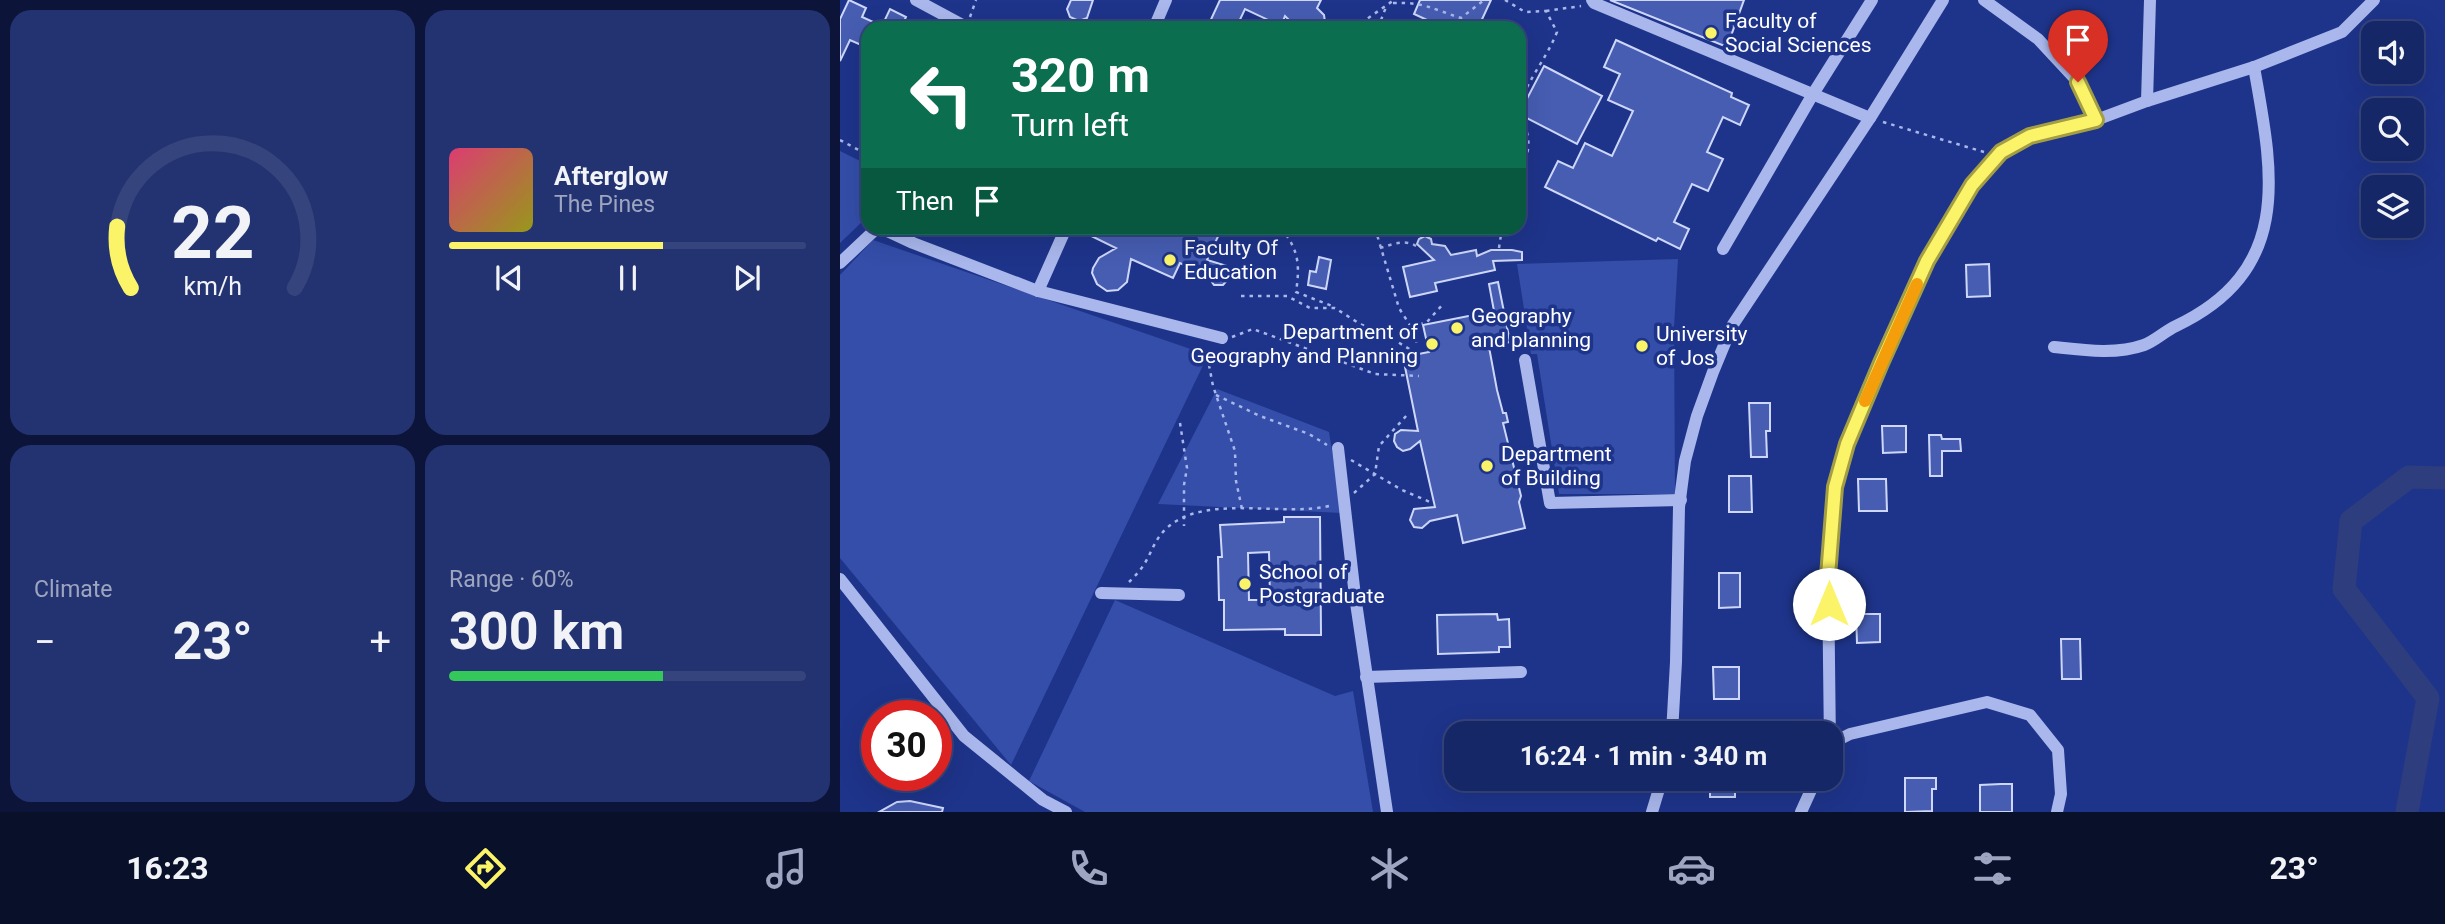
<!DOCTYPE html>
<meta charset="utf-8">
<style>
body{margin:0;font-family:Roboto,sans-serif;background:#233371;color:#f1f3f6;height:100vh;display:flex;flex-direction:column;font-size:26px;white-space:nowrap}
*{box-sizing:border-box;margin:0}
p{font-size:23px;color:#9ea5c0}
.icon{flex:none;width:38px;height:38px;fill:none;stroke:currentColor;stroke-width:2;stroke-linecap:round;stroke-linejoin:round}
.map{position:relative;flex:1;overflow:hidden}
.side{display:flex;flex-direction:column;gap:10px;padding:10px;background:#0c1539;width:840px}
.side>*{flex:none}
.hud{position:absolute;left:21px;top:21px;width:665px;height:214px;border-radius:21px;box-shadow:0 7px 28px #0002,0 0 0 2px #35447c;background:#0b6e4f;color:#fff;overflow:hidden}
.fabs{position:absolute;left:1521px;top:21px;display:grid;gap:14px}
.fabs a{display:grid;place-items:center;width:63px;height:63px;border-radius:14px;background:#162768;box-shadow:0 7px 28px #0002,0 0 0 2px #35447c;font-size:35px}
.speed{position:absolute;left:21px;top:700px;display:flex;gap:14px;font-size:35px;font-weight:700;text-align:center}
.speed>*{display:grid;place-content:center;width:91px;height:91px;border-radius:50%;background:#162768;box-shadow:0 7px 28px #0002,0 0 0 2px #35447c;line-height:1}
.speed .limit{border:10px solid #d22;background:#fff;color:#111}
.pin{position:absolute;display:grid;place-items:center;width:60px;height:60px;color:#fff;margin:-72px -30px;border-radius:50% 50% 50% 0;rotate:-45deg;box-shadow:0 0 7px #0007}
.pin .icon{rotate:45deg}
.me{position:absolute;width:77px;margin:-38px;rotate:0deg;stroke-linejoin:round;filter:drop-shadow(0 0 5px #0008)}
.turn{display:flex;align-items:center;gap:24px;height:147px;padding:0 35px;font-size:32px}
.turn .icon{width:91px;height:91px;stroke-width:2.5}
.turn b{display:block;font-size:49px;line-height:60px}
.then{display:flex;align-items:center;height:66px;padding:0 35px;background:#0003;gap:14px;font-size:26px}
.big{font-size:52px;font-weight:700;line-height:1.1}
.side .widget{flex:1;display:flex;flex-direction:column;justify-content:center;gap:10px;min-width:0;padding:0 24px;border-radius:21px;background:#233371}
.side .dial{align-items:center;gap:0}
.dial svg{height:182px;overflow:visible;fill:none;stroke:#35447c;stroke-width:7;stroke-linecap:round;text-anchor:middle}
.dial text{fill:#f1f3f6;stroke:none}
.song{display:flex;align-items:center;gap:21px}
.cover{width:84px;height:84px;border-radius:10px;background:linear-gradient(135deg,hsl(340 70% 55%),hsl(60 70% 35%))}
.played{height:7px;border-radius:4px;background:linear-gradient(90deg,#fbf368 60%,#35447c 60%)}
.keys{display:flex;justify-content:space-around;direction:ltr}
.heat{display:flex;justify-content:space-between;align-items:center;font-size:38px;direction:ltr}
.charge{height:10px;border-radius:5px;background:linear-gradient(90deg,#34c759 60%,#35447c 0)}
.side .tiles{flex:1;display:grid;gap:10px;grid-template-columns:repeat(2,1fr)}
.trip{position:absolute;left:604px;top:721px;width:399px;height:70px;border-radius:21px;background:#162768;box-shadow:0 7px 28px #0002,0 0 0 2px #35447c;font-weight:700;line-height:70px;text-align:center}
.menu{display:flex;height:112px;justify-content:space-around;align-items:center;background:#09102a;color:#9ea5c0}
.menu .icon{width:49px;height:49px}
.menu .selected{color:#fbf368}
.menu b{font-size:32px;color:#f1f3f6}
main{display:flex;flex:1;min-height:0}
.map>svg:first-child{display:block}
</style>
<main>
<section class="side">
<div class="tiles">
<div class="widget dial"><svg viewBox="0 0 100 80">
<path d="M14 69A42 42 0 1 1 86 69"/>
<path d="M14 69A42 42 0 0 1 8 42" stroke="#fbf368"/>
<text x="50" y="56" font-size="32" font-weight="700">22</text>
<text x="50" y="72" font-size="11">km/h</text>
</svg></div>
<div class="widget">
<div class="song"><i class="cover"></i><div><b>Afterglow</b><p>The Pines</p></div></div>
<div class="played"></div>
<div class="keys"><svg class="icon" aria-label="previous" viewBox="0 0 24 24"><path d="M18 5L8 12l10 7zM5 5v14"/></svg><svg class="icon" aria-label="pause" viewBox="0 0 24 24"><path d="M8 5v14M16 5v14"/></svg><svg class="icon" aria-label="next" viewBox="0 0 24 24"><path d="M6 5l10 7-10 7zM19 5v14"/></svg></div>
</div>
<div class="widget"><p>Climate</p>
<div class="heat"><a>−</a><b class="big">23°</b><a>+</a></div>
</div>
<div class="widget"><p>Range · 60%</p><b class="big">300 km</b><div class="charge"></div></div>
</div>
</section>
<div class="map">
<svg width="1605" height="812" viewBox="0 0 1605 812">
<rect width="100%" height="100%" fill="#1e348a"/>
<g fill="#344ea9">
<path d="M0 151 28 165V216L0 243Z"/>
<path d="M33 240 368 355 171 765 0 558V275Z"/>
<path d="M838 259 834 327 835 494H719L697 354H691L677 264Z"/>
<path d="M377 389 489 432 502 513 318 504Z"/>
<path d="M275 600 495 696 513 691 533 812H245L189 781Z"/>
</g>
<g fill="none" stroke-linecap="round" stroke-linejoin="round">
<path stroke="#2e3d7e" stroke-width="23" d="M1567 812 1588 698 1504 589 1511 521 1569 477 1605 478"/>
</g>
<g fill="#465db2" stroke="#ced7f9" stroke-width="2" fill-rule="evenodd">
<path d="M9 0 26 8 22 17 42 26 50 9 66 17 61 28H28V48L10 40 0 61V19Z"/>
<path d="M231 0H253L247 18 239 21 230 17 227 9Z"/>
<path d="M380 0H481L477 8 484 15 485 22 480 28H457L445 16 441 26 405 9 396 28H367Z"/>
<path d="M580 0H651L638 28 600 26 574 14Z"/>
<path d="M770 0H904L887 47Z"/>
<path d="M776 40 892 93 891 97 909 105 900 125 883 117 867 152 883 159 868 191 852 184 834 222 849 229 840 249 818 238 816 241 705 187 718 161 733 168 745 143 772 156 793 111 768 100 780 74 764 67Z"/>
<path d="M704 66 762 96 737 144 679 114Z"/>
<path d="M235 228H275L285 232 287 228H382L367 260 387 266 389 278 383 285H374L367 275 340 263 333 278 291 259 287 282 278 290 267 291 257 284 252 273 253 268 259 258 276 248Z"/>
<path d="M585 236 591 239 592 244 605 246 611 255 636 250 637 256 651 250H672L682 252V260L653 261 655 270 595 283 597 291 570 297 563 267 594 260 577 244 579 239Z"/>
<path d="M479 257 491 260 486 289 468 285 470 271 476 272Z"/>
<path d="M1149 264 1150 296 1127 297 1126 265Z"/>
<path d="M658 282 670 342 649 347 657 390 663 413H666L668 422 663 423 681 496 679 502 685 528 623 543 617 515 590 521 582 528 574 527 570 520 574 509 595 507 580 441 570 449 563 451 557 447 554 441 555 434 561 430 578 431 563 357 589 352 583 325 654 311 649 284Z"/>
<path d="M909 403H930V431H926L927 457H911Z"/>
<path d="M1042 426H1066V452L1043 453Z"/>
<path d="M1089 435H1101L1102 439H1120L1121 451H1102V476H1090Z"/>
<path d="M889 476H911L912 512H889Z"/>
<path d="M1018 479H1046L1047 511H1019Z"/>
<path d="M444 517H480L481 635H445V629L384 630V600H379L378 557H382L380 525 444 522ZM429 552 430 600H409L408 553Z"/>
<path d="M879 573H900V607L879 608Z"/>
<path d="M657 614 658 620 669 619 670 647H659V652L598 654 597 615Z"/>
<path d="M1016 614H1040V642L1017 643Z"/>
<path d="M1221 639H1240L1241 679H1222Z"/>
<path d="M873 667H899V699H874Z"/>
<path d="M1065 778H1096V789H1092V811L1065 812Z"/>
<rect x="870" y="779" width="25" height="18"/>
<path d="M1161 784H1172V812H1140V785Z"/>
<path d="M70 801 103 808 102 812H39L57 802Z"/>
</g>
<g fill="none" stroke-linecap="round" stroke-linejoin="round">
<g stroke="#a9b7ec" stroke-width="2.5" stroke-dasharray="3.5 5" stroke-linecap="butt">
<path d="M665 0 685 12 706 11 717 32C707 58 687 80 679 107"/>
<path d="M553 3C585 2 592 9 621 18L644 0"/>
<path d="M706 11 741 6"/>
<path d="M130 17 136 0"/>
<path d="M514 28 554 0"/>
<path d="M538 28 546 7"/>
<path d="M679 117C693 135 690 154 679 174"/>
<path d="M1043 122 1144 152"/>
<path d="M0 140 28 155"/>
<path d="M441 228C459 250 460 265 456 292L492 306"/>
<path d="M535 228 559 308 571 327 578 347"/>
<path d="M579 228 594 234"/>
<path d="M540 248C554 244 566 238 579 248"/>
<path d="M659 248 662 228"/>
<path d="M401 296H447L470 308H495L520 324 546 335 576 353"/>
<path d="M571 326 587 322 604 303"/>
<path d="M392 337 413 329 535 374 579 376"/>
<path d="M369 365 373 386 395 451 396 481 402 509"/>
<path d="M376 395 420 416 469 434 487 445"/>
<path d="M340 423 347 468 344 485V526"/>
<path d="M511 460 562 490 590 502"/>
<path d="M514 493 535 474 539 446 567 415"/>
<path d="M289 582C294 577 299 572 303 566 310 556 314 542 322 533 359 490 444 519 493 505"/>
</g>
<g stroke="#a9b7ec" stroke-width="12">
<path d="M76 0 128 28"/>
<path d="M752 0 754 3 1030 118"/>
<path d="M1144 0 1198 39 1238 82 1256 120"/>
<path d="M314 28 326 0"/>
<path d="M1307 101 1310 0"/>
<path d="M41 228 73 243 198 291 382 338"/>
<path d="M883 249 973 94 1032 0"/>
<path d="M0 263 37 228"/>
<path d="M198 291 226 228"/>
<path d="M1214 347C1242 350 1276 355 1304 345 1315 341 1325 331 1336 326 1454 270 1433 173 1414 67"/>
<path d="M685 360 710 503 841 500"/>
<path d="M498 448 515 596 547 812"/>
<path d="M0 579 124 736 203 800 226 812"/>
<path d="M261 593 339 595"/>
<path d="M526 677 681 672"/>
<path d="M832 733 836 662 839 507 845 461 857 416 873 372 892 326 1030 118 1103 0"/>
<path d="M992 743 1010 734 1147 702 1190 715 1218 750 1221 794 1217 812"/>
<path d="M990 746 988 576 995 487 1007 444 1041 363 1087 261 1132 185 1161 152 1190 136 1256 120 1307 101 1414 67 1502 32 1534 0"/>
<path d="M812 812 822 779"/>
<path d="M961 812 976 779"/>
</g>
</g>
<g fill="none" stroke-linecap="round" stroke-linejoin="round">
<defs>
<path id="route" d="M989 604 988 576 995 487 1007 444 1041 363 1087 261 1132 185 1161 152 1190 136 1256 120 1238 82"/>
</defs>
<use href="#route" stroke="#a39e44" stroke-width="18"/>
<use href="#route" stroke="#fbf368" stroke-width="12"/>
<path stroke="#f59e0b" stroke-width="12" d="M1025 401 1077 284"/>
</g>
<g fill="#fbf368" stroke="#1e348a" stroke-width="2.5">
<circle cx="871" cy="33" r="7"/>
<circle cx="330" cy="260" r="7"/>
<circle cx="617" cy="328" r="7"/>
<circle cx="592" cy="344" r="7"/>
<circle cx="802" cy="346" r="7"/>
<circle cx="647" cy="466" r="7"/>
<circle cx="405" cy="584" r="7"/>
</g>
<g text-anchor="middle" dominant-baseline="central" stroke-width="7" stroke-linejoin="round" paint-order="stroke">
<g font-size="21" fill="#fff" stroke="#1e348a" text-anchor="start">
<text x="885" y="21">Faculty of<tspan x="885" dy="24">Social Sciences</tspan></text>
<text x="344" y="248">Faculty Of<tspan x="344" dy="24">Education</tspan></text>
<text x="631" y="316">Geography<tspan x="631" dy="24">and planning</tspan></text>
<text x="578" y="332" text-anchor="end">Department of<tspan x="578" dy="24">Geography and Planning</tspan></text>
<text x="816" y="334">University<tspan x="816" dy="24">of Jos</tspan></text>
<text x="661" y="454">Department<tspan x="661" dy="24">of Building</tspan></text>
<text x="419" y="572">School of<tspan x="419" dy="24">Postgraduate</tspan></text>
</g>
</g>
</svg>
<div class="fabs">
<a><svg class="icon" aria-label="sound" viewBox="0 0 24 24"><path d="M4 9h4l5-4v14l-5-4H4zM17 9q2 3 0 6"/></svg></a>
<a><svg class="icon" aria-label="search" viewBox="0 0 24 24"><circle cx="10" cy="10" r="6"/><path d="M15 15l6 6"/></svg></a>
<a><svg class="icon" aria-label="layers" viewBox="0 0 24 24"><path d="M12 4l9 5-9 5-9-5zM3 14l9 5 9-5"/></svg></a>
</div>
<div class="speed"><div class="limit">30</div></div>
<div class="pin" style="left:1238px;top:82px;background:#d93025"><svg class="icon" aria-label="arrive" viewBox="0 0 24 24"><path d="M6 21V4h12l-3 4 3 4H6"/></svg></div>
<svg class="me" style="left:989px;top:604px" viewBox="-20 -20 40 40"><circle r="19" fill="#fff"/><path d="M0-13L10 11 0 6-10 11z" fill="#fbf368"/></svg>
<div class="trip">16:24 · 1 min · 340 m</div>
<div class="hud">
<div class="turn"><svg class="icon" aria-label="left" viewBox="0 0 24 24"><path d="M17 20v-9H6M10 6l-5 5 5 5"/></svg><div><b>320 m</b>Turn left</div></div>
<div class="then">Then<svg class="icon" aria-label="arrive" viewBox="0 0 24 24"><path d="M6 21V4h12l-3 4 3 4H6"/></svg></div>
</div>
</div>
</main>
<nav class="menu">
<b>16:23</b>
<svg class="icon selected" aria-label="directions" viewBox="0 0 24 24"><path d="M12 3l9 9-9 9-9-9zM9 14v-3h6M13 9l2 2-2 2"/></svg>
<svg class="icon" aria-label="music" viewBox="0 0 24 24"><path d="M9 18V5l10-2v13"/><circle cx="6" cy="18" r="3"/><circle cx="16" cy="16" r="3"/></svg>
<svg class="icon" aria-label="phone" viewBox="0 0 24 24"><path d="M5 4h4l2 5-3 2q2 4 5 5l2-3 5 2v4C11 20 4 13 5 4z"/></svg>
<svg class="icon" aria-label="climate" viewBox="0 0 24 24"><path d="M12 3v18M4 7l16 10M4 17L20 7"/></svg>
<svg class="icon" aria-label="car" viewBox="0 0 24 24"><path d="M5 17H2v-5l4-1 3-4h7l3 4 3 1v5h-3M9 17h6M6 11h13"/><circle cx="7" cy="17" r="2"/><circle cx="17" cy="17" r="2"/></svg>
<svg class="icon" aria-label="filters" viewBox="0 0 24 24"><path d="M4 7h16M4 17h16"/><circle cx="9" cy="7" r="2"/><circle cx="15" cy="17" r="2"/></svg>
<b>23°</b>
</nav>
